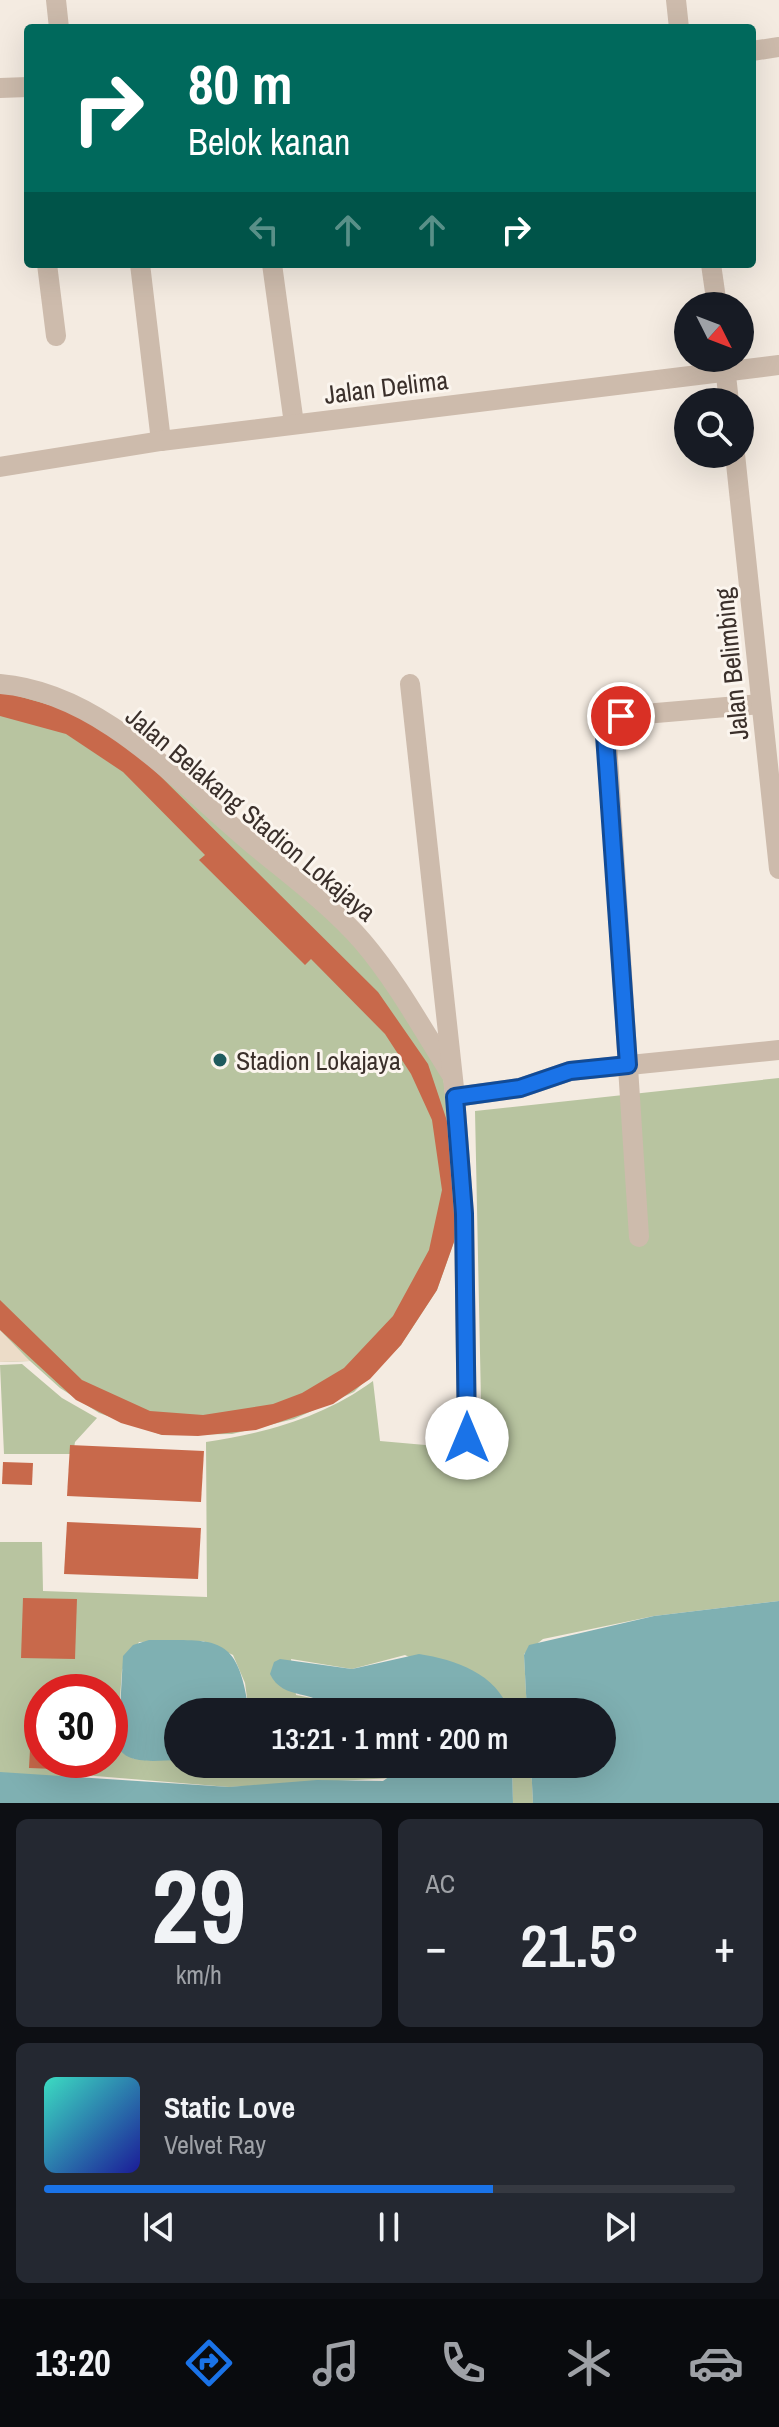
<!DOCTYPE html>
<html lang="id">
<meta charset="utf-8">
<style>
body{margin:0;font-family:"Archivo Narrow",sans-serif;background:#242831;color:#f1f3f6;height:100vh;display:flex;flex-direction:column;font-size:30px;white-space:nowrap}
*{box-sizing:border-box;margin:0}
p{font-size:26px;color:#9ea1a6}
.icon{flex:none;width:44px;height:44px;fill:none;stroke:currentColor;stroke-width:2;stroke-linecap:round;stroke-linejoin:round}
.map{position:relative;height:1803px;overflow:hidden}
.drawer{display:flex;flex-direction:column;gap:16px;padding:16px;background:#0d0f14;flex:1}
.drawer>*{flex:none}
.top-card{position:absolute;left:24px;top:24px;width:732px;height:244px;border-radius:8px;box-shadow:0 8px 32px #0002;background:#00695c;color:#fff;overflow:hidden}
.needle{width:52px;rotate:132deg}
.controls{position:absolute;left:674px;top:292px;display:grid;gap:16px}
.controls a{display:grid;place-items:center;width:80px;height:80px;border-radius:50%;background:#171b24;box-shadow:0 8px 32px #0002;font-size:40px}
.speed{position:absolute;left:24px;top:1674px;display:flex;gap:16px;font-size:40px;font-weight:700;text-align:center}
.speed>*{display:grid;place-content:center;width:104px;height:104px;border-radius:50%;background:#171b24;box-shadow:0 8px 32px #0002;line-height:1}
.speed .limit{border:12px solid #d22;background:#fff;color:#111}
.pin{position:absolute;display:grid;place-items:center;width:68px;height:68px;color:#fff;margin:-34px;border:4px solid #fff;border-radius:50%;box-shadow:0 2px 8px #0007}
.me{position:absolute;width:88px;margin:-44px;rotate:0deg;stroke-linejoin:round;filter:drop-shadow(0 0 6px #0008)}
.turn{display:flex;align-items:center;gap:28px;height:168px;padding:0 32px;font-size:36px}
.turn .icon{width:104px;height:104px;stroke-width:2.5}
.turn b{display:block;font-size:56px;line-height:68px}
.lanes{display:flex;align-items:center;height:76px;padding:0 32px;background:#0003;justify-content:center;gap:40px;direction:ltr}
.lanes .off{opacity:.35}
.big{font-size:60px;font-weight:600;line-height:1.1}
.drawer .widget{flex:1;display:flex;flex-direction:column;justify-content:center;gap:12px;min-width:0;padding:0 28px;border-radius:12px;background:#242831}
.drawer .dial{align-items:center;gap:0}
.dial b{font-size:104px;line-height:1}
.song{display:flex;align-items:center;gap:24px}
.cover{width:96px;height:96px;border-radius:12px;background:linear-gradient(135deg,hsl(170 70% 55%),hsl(240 70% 35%))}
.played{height:8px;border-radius:4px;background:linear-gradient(90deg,#1a73e8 65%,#363941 65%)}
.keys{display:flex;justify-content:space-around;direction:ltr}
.heat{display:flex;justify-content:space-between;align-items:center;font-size:44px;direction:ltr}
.drawer .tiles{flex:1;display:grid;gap:16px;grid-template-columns:1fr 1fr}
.widget:last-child{grid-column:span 2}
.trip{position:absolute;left:164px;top:1698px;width:452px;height:80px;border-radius:40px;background:#171b24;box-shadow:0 8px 32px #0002;font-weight:600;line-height:80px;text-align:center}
.tab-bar{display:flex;height:128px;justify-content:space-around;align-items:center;background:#090b0e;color:#9ea1a6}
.tab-bar .icon{width:56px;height:56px}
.tab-bar .current{color:#1a73e8}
.tab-bar b{font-size:36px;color:#f1f3f6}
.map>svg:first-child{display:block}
</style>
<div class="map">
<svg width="779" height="1803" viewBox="0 0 779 1803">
<rect width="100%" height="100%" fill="#f4ebe1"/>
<g fill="#b8c4a0" fill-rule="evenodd">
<path d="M0 691 36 699 119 739 352 939 442 1065 458 1214 454 1242 437 1290 401 1345 354 1392 294 1419 232 1434 162 1435 99 1413 60 1388 30 1361 0 1362Z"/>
<path d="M779 1078V1601L654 1616 543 1639 524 1654 527 1712H510L507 1704 405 1655 352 1669 291 1659 296 1695 317 1699 333 1712H249L245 1683 233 1655 203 1641 139 1642 122 1670 117 1741 134 1759 178 1760V1764L384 1767 392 1772V1778L229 1787 83 1775 0 1803V1542H42L43 1591 207 1597 206 1442C266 1433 324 1417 373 1381L380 1441 482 1450 475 1111ZM42 1692H110V1760H42Z"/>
<path d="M22 1364 62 1398 97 1418 75 1442 73 1454H4L0 1365Z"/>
<path d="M512 1764H531L533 1803H513Z"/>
</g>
<path fill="#ecdcc8" d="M0 1330 24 1355 30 1361 0 1362Z"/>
<g fill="#7fb0b2">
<path d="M779 1601V1803H533L531 1764H602V1712H527L524 1655 529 1645 654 1616Z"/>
<path d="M149 1640C219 1640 238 1634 249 1712H178V1760C159 1760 128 1766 118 1747L123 1656 133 1645Z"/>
<path d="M419 1654C456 1660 496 1673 510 1712H333C317 1688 283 1702 270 1674L274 1662 280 1659 352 1669Z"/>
<path d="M290 1764H512L513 1803H0V1772L229 1787 317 1780 383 1781 393 1774 384 1767Z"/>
</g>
<g fill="#c8694b">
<path d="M0 691 74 712 140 756 378 992 428 1064 449 1127 458 1214 454 1242 437 1290 401 1345 370 1379 333 1404 256 1430 198 1436 162 1435 121 1423 76 1400 0 1330V1300L82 1380 150 1411 203 1415 273 1404 302 1393 344 1368 393 1316 429 1250 442 1190 432 1120 411 1074 385 1034 311 959 305 965 199 860 205 855 123 772 66 734 0 716Z"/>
<path d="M70 1445 204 1451 201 1502 67 1496Z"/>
<path d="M3 1462 33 1463 32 1485 2 1484Z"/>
<path d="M67 1522 201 1528 198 1579 64 1574Z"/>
<path d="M23 1598 77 1599 75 1659 21 1658Z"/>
<path d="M31 1731 42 1732V1760H81V1770L29 1768Z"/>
</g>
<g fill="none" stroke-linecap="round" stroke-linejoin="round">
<g stroke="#cdbbac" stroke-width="20">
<path d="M56 0 59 28"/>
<path d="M752 51 779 47"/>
<path d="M0 88 28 87"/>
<path d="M47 264 56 336"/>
<path d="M140 264 161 441"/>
<path d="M272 264 294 424"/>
<path d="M0 684C99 692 177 780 249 841 287 873 330 904 363 942 397 982 423 1030 451 1074"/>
<path d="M410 684 455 1097 464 1214 467 1438"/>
<path d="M455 1097 520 1088 570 1071 779 1050"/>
<path d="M639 1237 606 727 621 716 761 704"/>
</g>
<g stroke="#cdbbac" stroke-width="20">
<path d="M676 0 679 28"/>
<path d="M711 264 717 306"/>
<path d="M724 358 729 402"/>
<path d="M735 454 779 869"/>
<path d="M0 467 161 441 779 365"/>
</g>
</g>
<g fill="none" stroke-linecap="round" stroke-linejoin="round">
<defs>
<path id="route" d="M467 1438 464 1214 455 1097 520 1088 570 1071 628 1065 605 735 609 722 621 716"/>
</defs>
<use href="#route" stroke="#114b97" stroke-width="20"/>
<use href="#route" stroke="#1a73e8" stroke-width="14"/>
</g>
<circle fill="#1f5a5e" stroke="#fbf5ee" stroke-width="3" cx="220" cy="1060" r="8"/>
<g text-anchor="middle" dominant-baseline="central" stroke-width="6" stroke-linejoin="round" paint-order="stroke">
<g font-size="26" fill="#3b302b" stroke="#fbf5ee">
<text transform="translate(386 387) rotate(-7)">Jalan Delima</text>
<text transform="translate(731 664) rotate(-96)">Jalan Belimbing</text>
<text transform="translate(251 814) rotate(40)">Jalan Belakang Stadion Lokajaya</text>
</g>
<g font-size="26" fill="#3b302b" stroke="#fbf5ee" text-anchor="start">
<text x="236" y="1060">Stadion Lokajaya</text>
</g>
</g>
</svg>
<div class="controls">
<a><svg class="needle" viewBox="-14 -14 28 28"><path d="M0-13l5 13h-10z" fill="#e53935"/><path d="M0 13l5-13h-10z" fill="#9ea1a6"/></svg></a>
<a><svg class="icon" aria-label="search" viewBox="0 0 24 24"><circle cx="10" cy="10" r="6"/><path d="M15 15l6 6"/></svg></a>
</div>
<div class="speed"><div class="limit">30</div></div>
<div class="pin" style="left:621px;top:716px;background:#d93025"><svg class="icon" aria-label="arrive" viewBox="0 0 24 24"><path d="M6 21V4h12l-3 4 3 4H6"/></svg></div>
<svg class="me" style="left:467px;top:1438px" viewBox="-20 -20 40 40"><circle r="19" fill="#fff"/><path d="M0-13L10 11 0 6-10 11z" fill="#1a73e8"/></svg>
<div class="trip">13:21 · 1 mnt · 200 m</div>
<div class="top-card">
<div class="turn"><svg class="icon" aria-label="right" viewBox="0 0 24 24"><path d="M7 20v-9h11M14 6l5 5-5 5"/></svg><div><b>80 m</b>Belok kanan</div></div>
<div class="lanes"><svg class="icon off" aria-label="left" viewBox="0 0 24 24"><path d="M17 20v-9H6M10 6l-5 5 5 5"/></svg><svg class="icon off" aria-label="ahead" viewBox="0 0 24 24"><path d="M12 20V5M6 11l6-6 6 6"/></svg><svg class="icon off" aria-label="ahead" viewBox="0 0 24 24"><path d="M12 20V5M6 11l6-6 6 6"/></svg><svg class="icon" aria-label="right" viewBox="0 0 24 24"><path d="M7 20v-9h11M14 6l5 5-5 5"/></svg></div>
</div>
</div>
<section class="drawer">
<div class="tiles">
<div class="widget dial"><b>29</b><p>km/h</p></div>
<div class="widget"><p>AC</p>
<div class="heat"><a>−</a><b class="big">21.5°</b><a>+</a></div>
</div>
<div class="widget">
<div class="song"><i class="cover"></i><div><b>Static Love</b><p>Velvet Ray</p></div></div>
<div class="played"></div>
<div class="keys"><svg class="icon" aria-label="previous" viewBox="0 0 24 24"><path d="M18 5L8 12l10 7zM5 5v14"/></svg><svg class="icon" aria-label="pause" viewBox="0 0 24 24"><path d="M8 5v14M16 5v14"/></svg><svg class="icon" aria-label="next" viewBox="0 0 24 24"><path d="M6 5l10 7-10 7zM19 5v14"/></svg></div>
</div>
</div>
</section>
<nav class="tab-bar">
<b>13:20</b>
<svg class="icon current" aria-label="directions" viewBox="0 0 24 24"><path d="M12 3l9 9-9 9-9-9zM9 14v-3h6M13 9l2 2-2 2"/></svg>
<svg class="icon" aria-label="music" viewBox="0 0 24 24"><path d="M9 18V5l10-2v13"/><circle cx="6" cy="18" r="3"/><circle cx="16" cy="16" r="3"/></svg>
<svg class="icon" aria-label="phone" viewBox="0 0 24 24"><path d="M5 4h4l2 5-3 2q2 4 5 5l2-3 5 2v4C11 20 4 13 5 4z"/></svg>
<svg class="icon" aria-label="climate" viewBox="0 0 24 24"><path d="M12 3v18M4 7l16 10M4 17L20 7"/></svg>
<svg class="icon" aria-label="car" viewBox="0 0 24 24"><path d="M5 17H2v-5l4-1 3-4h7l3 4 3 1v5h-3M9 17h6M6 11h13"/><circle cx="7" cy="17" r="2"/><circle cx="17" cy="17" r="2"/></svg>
</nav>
